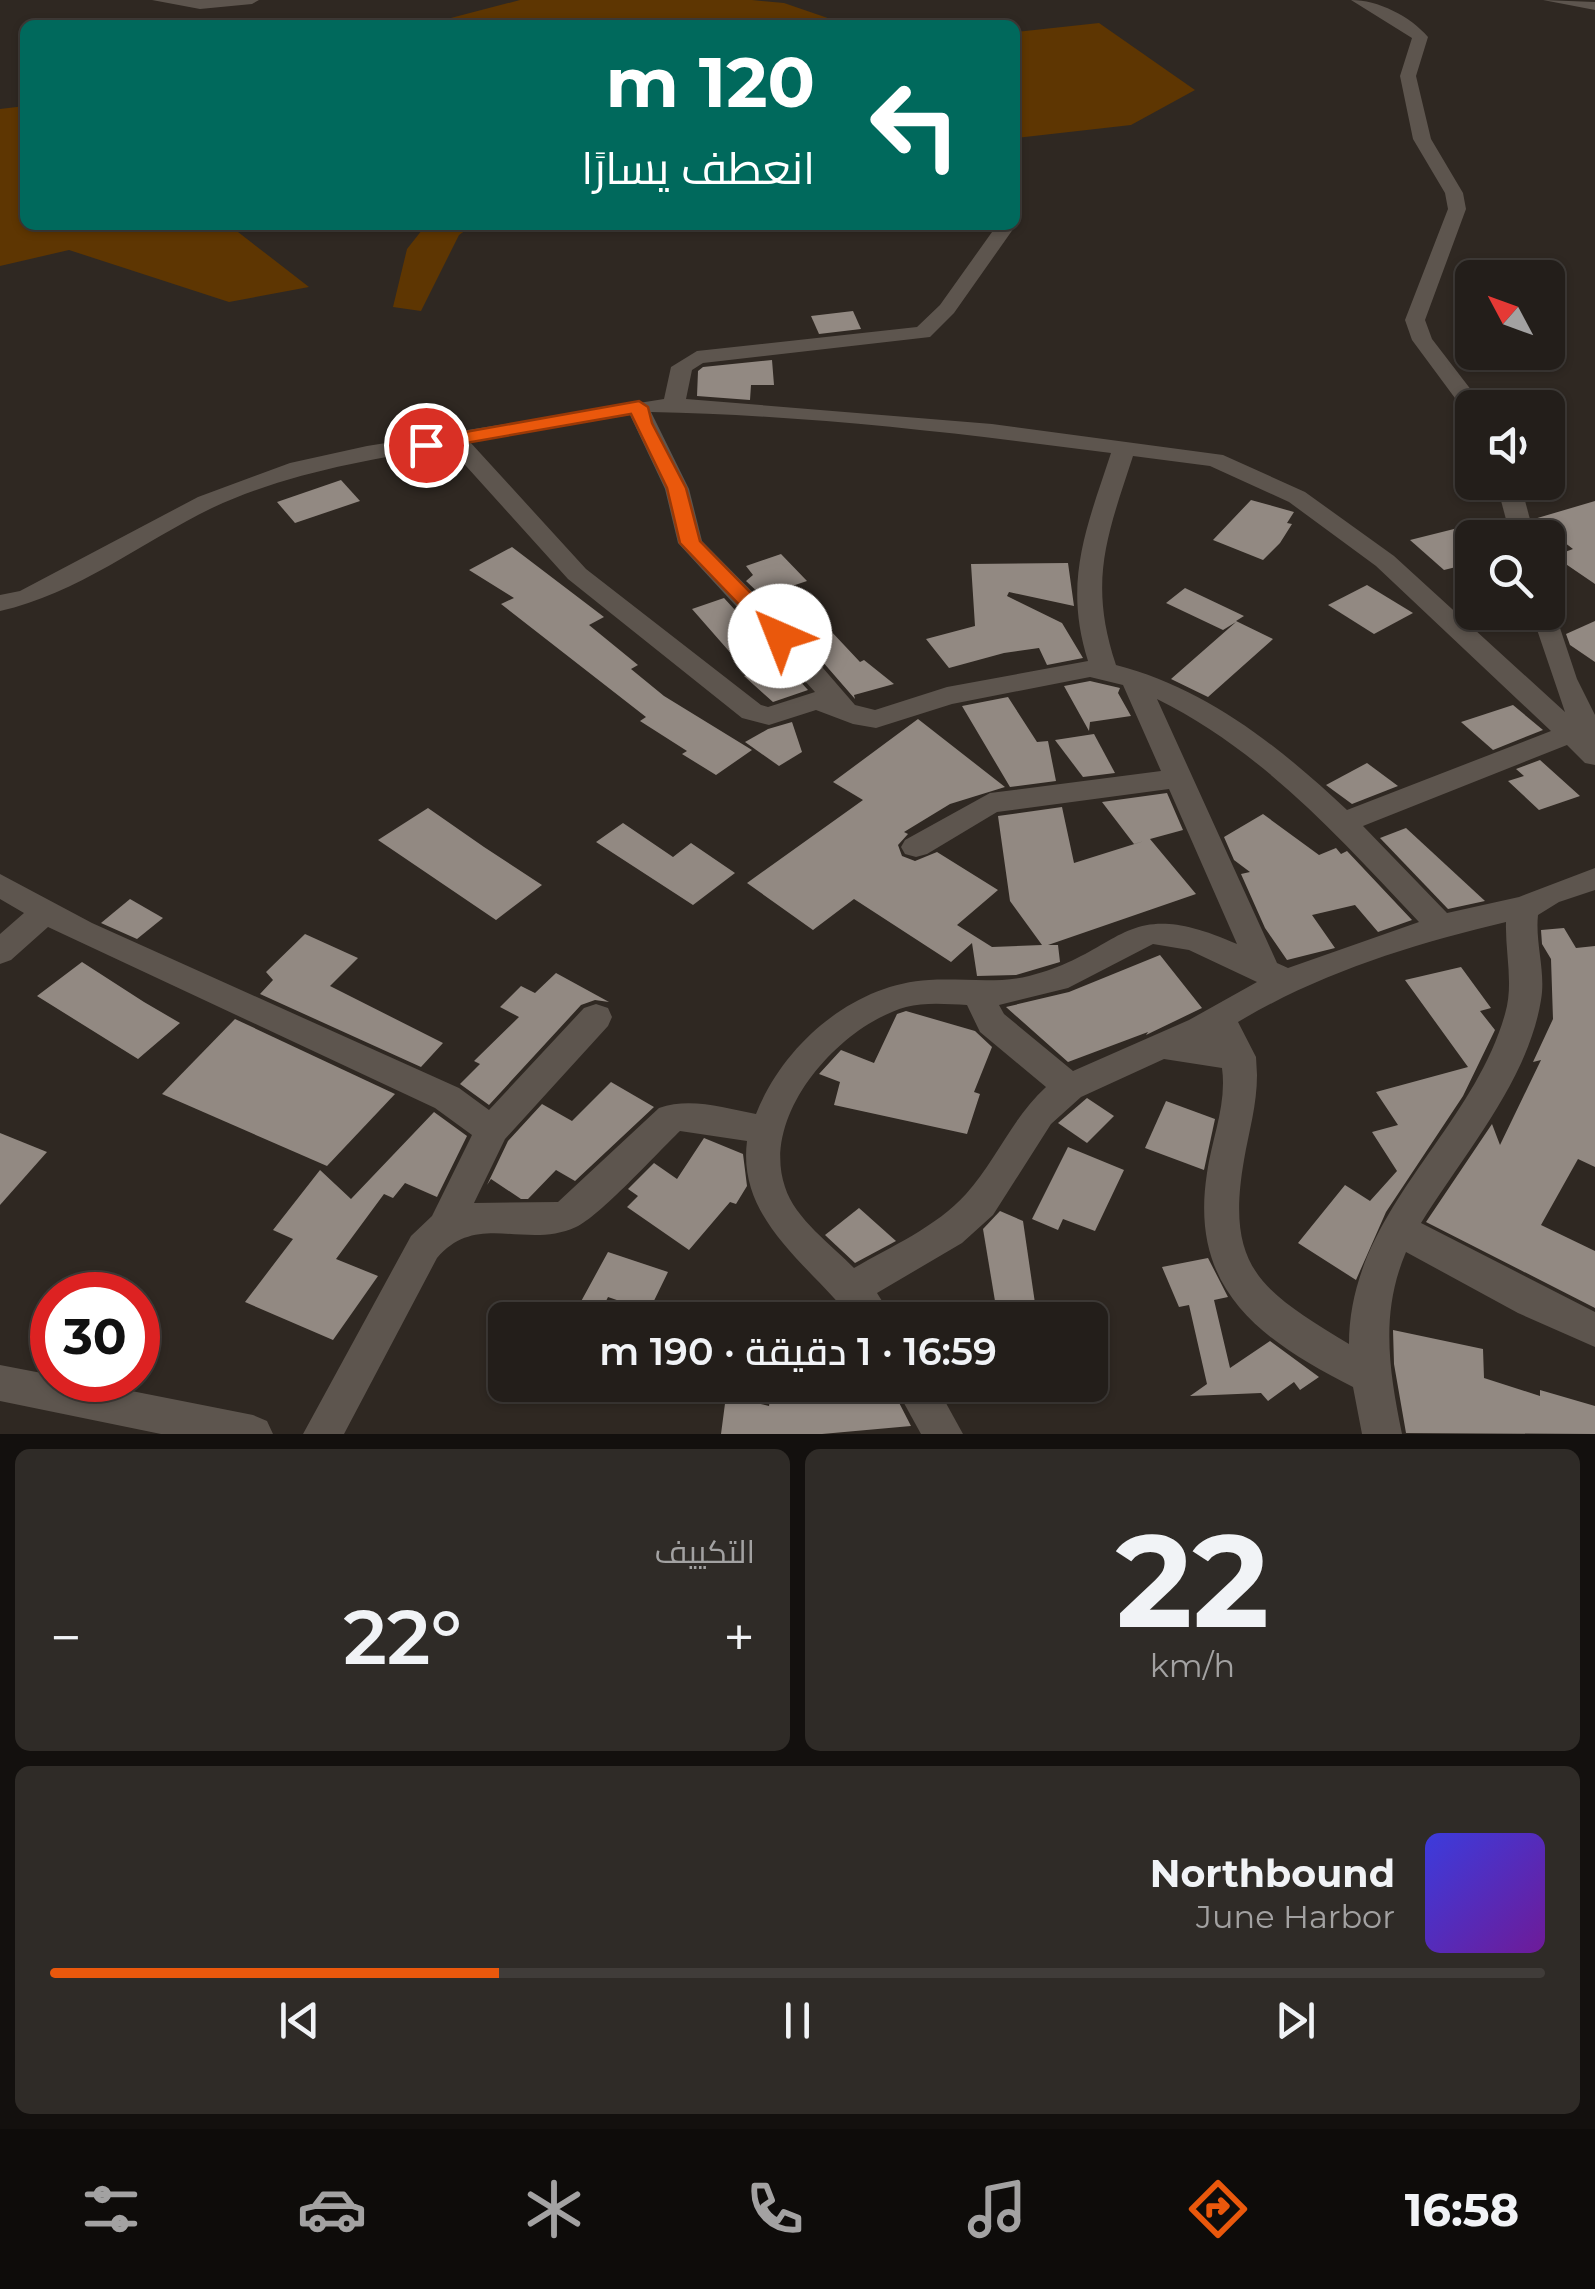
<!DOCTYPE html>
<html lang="ar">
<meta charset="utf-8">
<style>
body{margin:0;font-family:Montserrat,Cairo,sans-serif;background:#2f2b27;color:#f1f3f6;direction:rtl;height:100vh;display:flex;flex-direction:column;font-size:38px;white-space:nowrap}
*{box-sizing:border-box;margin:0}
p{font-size:32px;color:#a3a2a2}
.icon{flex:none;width:55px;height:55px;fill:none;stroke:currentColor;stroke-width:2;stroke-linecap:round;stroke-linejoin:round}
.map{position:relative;height:1434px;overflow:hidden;direction:ltr}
.side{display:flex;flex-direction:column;gap:15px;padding:15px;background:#13100e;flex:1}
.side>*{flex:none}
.banner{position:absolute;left:20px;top:20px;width:1000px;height:210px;border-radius:15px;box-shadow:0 2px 8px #0004,0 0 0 2px #403c39;direction:rtl;background:#00695c;color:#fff;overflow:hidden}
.needle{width:65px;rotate:311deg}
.fabs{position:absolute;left:1455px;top:260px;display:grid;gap:20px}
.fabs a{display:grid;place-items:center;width:110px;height:110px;border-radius:15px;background:#231e1a;box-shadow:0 2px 8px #0004,0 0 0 2px #403c39;font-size:50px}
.speed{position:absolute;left:30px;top:1272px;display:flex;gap:20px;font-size:50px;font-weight:700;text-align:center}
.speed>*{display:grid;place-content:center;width:130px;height:130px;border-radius:50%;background:#231e1a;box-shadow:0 2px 8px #0004,0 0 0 2px #403c39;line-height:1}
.speed .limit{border:15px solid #d22;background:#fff;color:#111}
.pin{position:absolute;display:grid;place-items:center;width:85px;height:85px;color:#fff;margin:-42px;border:5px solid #fff;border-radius:50%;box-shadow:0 2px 10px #0007}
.me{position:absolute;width:110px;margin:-55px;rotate:316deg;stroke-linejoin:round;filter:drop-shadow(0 0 8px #0008)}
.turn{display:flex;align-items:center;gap:35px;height:210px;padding:0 40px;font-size:45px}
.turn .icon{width:130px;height:130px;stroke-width:2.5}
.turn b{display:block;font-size:70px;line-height:85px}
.big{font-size:75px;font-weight:600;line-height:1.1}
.side .tile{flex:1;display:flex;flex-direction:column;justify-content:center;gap:15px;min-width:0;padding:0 35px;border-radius:15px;background:#2f2b27}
.side .dial{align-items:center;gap:0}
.dial b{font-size:130px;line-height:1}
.song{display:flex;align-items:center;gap:30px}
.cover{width:120px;height:120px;border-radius:15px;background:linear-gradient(135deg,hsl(240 70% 55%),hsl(280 70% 35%))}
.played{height:10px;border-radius:5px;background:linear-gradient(90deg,#ea580c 30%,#403c39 30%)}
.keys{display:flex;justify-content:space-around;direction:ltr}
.heat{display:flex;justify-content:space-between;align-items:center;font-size:55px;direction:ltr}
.side .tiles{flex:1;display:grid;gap:15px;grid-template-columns:1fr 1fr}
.tile:last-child{grid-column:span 2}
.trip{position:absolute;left:488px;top:1302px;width:620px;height:100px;border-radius:15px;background:#231e1a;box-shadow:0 2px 8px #0004,0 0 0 2px #403c39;font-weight:600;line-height:100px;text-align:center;direction:rtl}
.tabs{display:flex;height:160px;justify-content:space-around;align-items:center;background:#0e0c0a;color:#a3a2a2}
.tabs .icon{width:70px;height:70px}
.tabs .on{color:#ea580c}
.tabs b{font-size:45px;color:#f1f3f6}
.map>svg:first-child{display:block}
</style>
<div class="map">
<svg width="1595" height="1434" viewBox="0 0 1595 1434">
<rect width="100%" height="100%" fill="#2f2822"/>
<g fill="#5e3602">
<path d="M520 0H752L784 3 848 25H424Z"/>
<path d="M1099 23 1195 90 1131 125 1015 138V32Z"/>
<path d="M25 106V225H229L309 287 229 302 69 250 0 266V109Z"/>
<path d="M426 225H473L459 235 421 311 393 307 407 249Z"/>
</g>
<g fill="#928982">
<path d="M853 311 861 329 819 334 811 316Z"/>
<path d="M772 360 774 385H751L750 400 697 396 698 371 703 367Z"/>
<path d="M341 480 360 501 295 523 277 502Z"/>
<path d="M1251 500 1294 512 1287 523 1292 524 1280 543 1263 560 1213 540Z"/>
<path d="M1595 501V584L1554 556 1573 549 1534 519Z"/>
<path d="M1458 528 1472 541V563L1444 570 1410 540Z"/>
<path d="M512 547 604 617 589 625 638 665 631 669 664 696 752 750 716 775 682 754 687 751 640 721 646 717 501 604 514 598 469 570Z"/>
<path d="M781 554 807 581 762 596 746 581 753 575 746 566Z"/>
<path d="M1068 563 1074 606 1009 592 1007 596 1062 623 1083 658 1047 665 1039 648 1004 653 949 668 926 639 975 626 971 564Z"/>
<path d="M1367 585 1413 613 1374 634 1328 605Z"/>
<path d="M1185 588 1244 616 1236 621 1273 639 1208 697 1171 679 1236 622 1223 630 1166 603Z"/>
<path d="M724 598 808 690 773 702 744 676 749 674 692 609Z"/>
<path d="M1595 621V662L1570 645 1566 634Z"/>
<path d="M829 629 860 662 864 660 894 684 854 695 855 699 802 638Z"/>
<path d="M1090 681 1120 688 1118 693 1131 716 1090 722 1089 731 1064 686Z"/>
<path d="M1008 697 1037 742 1048 741 1056 781 1010 787 962 706Z"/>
<path d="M1513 705 1543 730 1493 750 1461 722Z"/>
<path d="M918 719 1005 787 950 804 904 832 908 834 898 845 902 856 915 861 937 852 998 890 957 925 992 947 1042 945 1010 901 998 816 1062 807 1074 863 1144 841 1134 844 1102 802 1167 793 1183 830 1150 839 1196 894 1048 945H1058L1060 962 1016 975 977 976 972 943 951 962 854 899 813 930 747 883 863 800 833 782Z"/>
<path d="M792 722 802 752 779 766 745 742 768 729Z"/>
<path d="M1094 734 1115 773 1083 777 1055 740Z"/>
<path d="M1540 760 1580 796 1539 810 1508 781 1524 776 1516 769Z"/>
<path d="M1367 763 1398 786 1352 804 1326 785Z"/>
<path d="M428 808 484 847 542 885 496 920 378 840Z"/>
<path d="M1263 814 1319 855 1336 848 1341 854 1347 851 1412 920 1378 932 1355 905 1312 915 1335 948 1287 960 1265 928 1241 874 1250 872 1234 860 1224 837Z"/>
<path d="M623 823 673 857 691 843 735 873 693 905 596 842Z"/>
<path d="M1406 828 1485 901 1448 909 1380 838Z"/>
<path d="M130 899 163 918 137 939 101 923Z"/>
<path d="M1564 928 1576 948 1595 946V1167L1578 1159 1541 1225 1595 1251V1308L1426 1222 1492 1124 1500 1145 1541 1060 1533 1062 1553 1019 1551 959 1542 944 1541 930Z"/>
<path d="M305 934 358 958 330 986 443 1043 421 1067 260 994 273 980 266 972Z"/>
<path d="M1160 955 1202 1008 1146 1035 1148 1032 1068 1062 1006 1007 1069 992Z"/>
<path d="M82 962 144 1002 180 1023 138 1059 37 996Z"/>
<path d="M1461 967 1491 1008 1480 1011 1495 1030 1463 1096 1386 1212 1356 1280 1298 1243 1345 1185 1370 1201 1397 1171 1372 1132 1398 1125 1376 1092 1468 1067 1405 980Z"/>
<path d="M556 973 609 1002 595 1000 581 1005 489 1105 460 1084 480 1064 474 1061 519 1017 500 1007 521 986 535 993Z"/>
<path d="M906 1011 975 1031 992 1047 974 1092 980 1094 967 1134 834 1105 840 1082 819 1074 841 1050 874 1063 897 1014Z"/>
<path d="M235 1019 395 1094 327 1166 162 1094Z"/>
<path d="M611 1082 654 1107 575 1181 556 1170 528 1199H521L491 1179 487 1185 508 1141 542 1104 572 1121Z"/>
<path d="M1087 1098 1114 1116 1087 1143 1058 1123Z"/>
<path d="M1166 1101 1215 1119 1204 1170 1145 1148Z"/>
<path d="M434 1112 467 1136 437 1197 405 1183 393 1198 384 1194 336 1259 378 1276 333 1340 245 1302 293 1239 273 1230 320 1170 351 1199Z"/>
<path d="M0 1133 47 1152 0 1205Z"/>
<path d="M704 1138 743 1154 747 1186 736 1204 730 1202 689 1250 627 1207 638 1196 628 1189 654 1163 677 1179Z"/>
<path d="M1068 1147 1124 1170 1095 1231 1063 1219 1058 1230 1032 1219Z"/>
<path d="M859 1208 896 1241 855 1263 825 1235Z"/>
<path d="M1000 1211 1023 1221 1037 1317 998 1319 983 1229Z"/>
<path d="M608 1252 668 1272 649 1311 608 1297 599 1315 578 1307Z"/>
<path d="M1208 1258 1228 1297 1214 1300 1230 1368 1270 1341 1319 1377 1300 1390 1294 1382 1268 1401 1261 1393 1190 1396 1207 1384 1189 1305 1179 1307 1162 1267Z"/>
<path d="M1393 1330 1483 1349 1484 1378 1540 1396V1390L1595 1406V1434L1406 1433 1394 1364Z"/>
<path d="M821 1385H890L911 1426 822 1434H721L726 1396 769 1406 770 1399 823 1403Z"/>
</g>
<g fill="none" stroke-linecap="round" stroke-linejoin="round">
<g fill="#5d554e" fill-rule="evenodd">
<path d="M152 0H259L252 4 200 9Z"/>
<path d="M1351 0C1378 0 1410 16 1428 37L1416 76 1431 139 1463 193 1466 209 1425 320 1432 339 1485 408H1472V414L1466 413 1412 340 1405 320 1448 209 1445 193 1413 139 1400 76 1412 38Z"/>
<path d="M1543 0 1595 2V10Z"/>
<path d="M1015 223 1016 225 954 313 930 337 703 363 692 370 686 399 992 424 1223 455 1305 492 1394 556 1565 712 1531 612H1548V605L1553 607 1577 679 1595 715V765L1585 763 1567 745 1363 826 1447 913 1519 897 1595 868V890L1559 902 1538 915C1535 943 1546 972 1541 1000 1528 1081 1463 1155 1421 1223L1595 1312V1347L1518 1313 1406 1252C1380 1313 1389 1370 1402 1434H1362L1353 1387C1258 1339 1189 1288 1207 1173 1212 1138 1227 1104 1222 1068L1164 1059 1081 1097 1051 1124 993 1215 962 1243 877 1293 894 1320H853C809 1264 737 1220 747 1141L680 1131C658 1152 599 1217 576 1227 526 1250 477 1211 437 1258L344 1434H303L411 1236 432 1216 472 1135 435 1108 48 927 11 960 0 964V934L24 913 0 899V874L92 923 459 1088 489 1110 584 1008 596 1004 608 1008 612 1017 608 1026 505 1139 474 1203 558 1202 659 1108C691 1097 723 1108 756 1114 783 1045 853 984 929 980 963 978 996 984 1029 976 1126 951 1122 893 1237 944L1169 789 997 812 927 854 916 857 905 854 901 847 905 840 990 793 1161 771 1123 685 1090 677 952 704 876 728 853 724 816 710 769 725 742 718 568 579 448 446C368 460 287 473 212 508 142 542 77 594 0 611V595L20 591 198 497 290 463 367 446 664 399 671 367 697 351 917 327 940 305 997 225ZM651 412C805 415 959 433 1111 453 1086 529 1063 582 1088 661L947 687 875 710 855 705 790 630 702 541 689 489ZM630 415 665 489 678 543 815 692 768 707 761 705 586 569 470 442ZM1133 456 1210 466 1289 502 1376 566 1551 731 1347 810C1280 747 1206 688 1116 665 1088 581 1107 536 1133 456ZM1157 699C1262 751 1339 837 1419 922L1288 968 1277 963ZM1506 922C1505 953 1514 984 1505 1014 1471 1134 1349 1212 1349 1344 1262 1291 1225 1269 1244 1160 1249 1131 1257 1105 1257 1075L1256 1057 1238 1022C1320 973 1413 944 1506 922ZM1153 944 1189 950 1257 982 1189 1020 1073 1071 1004 1014 999 1005 1068 988ZM967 1005 980 1032 1046 1087C1012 1118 996 1161 966 1194 936 1227 892 1246 854 1268 832 1245 795 1219 785 1187 760 1115 839 1026 906 1007 925 1002 947 1004 967 1005Z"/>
<path d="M1496 482H1520L1535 538H1511Z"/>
<path d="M0 1365 52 1375V1380H76L253 1415 267 1421 273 1434H161L0 1401Z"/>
<path d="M894 1385H936L963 1434H921Z"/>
</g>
</g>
<path fill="#ea580c" stroke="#983908" stroke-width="2.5" d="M639 401 648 407 652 423 686 488 700 541 788 631 791 636 788 640H773L680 543 667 488 631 414 426 450 417 445 426 439Z"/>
</svg>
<div class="fabs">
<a><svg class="needle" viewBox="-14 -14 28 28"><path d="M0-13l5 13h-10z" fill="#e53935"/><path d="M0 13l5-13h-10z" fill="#a3a2a2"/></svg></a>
<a><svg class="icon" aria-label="sound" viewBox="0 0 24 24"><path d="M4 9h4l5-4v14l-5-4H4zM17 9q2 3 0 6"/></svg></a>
<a><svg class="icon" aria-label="search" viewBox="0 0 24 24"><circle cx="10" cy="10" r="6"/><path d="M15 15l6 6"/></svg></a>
</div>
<div class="speed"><div class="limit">30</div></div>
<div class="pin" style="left:426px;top:445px;background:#d93025"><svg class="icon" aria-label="arrive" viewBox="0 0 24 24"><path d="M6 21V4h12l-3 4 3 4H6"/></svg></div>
<svg class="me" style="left:780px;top:636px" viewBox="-20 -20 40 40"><circle r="19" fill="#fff"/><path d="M0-13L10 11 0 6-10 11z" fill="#ea580c"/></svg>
<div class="trip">16:59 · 1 دقيقة · 190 m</div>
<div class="banner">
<div class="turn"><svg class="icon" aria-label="left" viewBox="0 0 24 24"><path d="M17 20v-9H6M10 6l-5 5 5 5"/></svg><div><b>120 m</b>انعطف يسارًا</div></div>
</div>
</div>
<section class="side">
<div class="tiles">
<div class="tile dial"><b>22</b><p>km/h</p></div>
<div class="tile"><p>التكييف</p>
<div class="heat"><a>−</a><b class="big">22°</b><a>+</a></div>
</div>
<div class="tile">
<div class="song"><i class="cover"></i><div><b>Northbound</b><p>June Harbor</p></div></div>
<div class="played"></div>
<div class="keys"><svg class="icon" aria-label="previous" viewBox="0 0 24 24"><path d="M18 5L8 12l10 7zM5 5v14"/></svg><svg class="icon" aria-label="pause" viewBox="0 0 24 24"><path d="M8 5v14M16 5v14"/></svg><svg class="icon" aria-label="next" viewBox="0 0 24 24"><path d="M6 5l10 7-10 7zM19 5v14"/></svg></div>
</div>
</div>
</section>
<nav class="tabs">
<b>16:58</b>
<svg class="icon on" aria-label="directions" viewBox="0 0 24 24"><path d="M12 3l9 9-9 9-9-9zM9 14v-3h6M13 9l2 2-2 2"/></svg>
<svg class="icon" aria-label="music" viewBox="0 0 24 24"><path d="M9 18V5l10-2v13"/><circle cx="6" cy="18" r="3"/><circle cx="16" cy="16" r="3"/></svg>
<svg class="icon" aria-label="phone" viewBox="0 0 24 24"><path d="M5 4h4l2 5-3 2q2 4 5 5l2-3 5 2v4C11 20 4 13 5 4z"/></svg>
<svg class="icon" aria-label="climate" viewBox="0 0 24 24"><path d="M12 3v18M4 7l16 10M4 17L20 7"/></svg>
<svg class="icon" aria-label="car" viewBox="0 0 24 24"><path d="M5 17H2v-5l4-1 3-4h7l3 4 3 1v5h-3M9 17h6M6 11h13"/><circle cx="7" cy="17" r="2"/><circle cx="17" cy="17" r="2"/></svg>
<svg class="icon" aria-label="filters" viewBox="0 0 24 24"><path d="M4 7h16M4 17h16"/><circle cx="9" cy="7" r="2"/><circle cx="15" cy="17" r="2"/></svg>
</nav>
